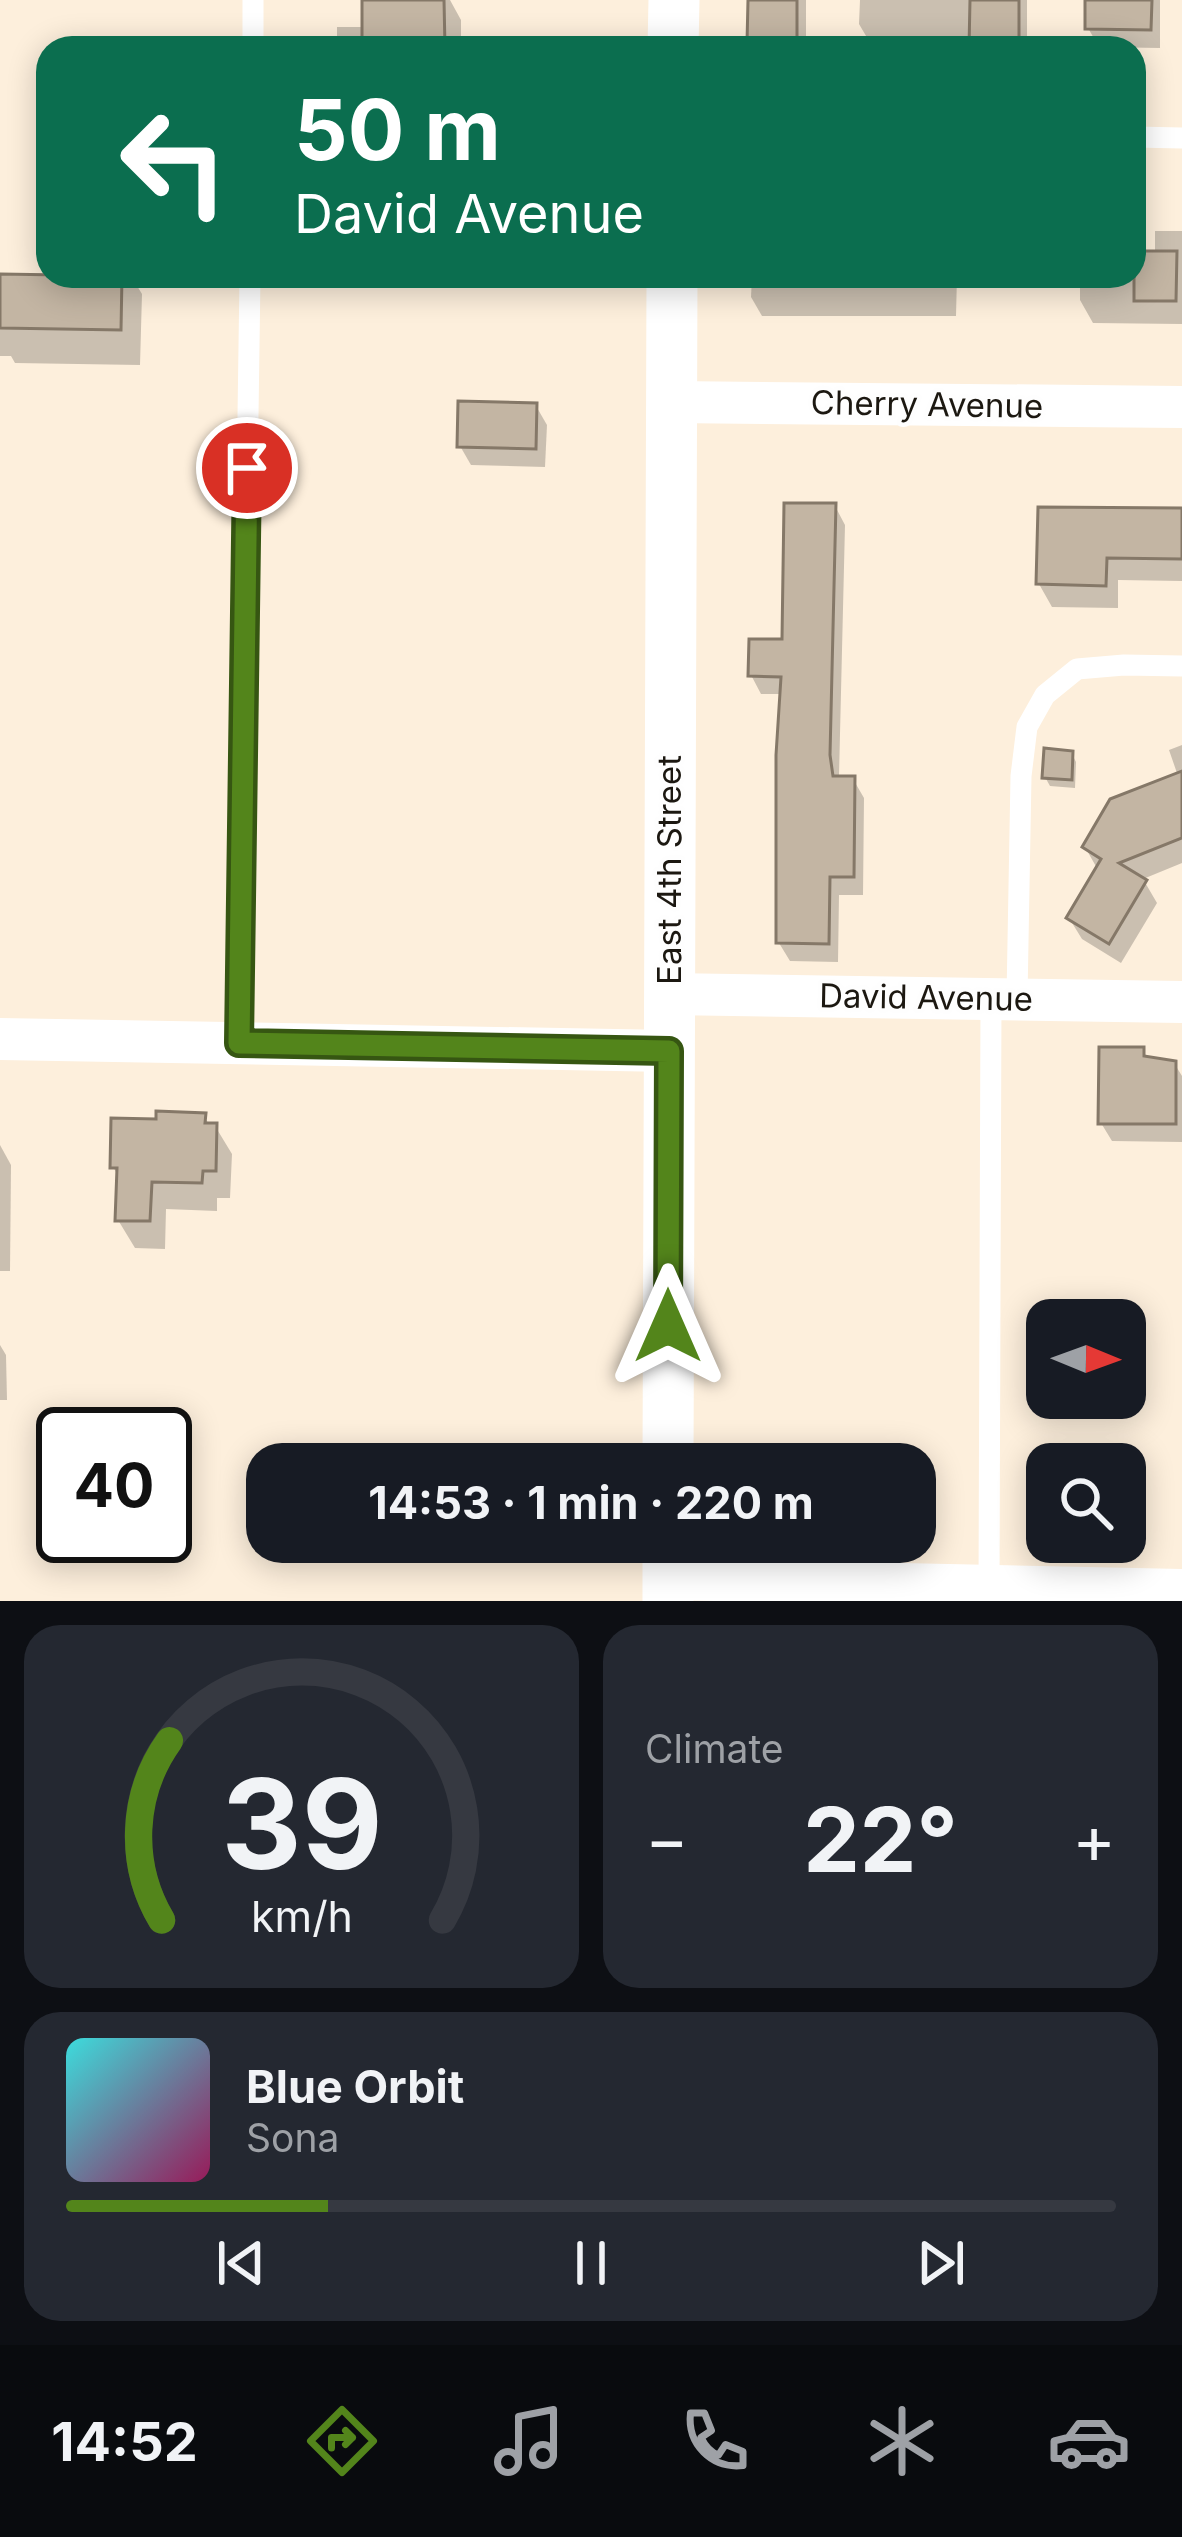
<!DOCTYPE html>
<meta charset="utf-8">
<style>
body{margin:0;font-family:Inter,sans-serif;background:#242831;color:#f1f3f6;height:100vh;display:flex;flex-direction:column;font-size:45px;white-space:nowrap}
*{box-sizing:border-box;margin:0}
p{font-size:39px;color:#9ea1a6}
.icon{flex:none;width:66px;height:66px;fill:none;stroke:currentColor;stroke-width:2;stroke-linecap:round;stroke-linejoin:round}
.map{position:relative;height:1601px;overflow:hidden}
.panel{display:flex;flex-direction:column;gap:24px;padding:24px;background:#0d0f14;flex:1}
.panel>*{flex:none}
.guide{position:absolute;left:36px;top:36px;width:1110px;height:252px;border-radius:36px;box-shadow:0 6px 30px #0003;background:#0b6e4f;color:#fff;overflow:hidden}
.needle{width:78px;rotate:91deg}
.controls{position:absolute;left:1026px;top:1299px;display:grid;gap:24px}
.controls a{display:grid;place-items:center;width:120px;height:120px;border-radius:24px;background:#171b24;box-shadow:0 6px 30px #0003;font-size:60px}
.speed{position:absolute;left:36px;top:1407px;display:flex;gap:24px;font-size:60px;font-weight:700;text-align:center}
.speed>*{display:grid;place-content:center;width:156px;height:156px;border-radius:50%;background:#171b24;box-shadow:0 6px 30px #0003;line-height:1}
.speed .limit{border:6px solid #111;border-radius:18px;background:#fff;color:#111}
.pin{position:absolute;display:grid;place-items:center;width:102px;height:102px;color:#fff;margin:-51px;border:6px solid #fff;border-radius:50%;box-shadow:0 3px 12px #0007}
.me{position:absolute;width:132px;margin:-66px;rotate:0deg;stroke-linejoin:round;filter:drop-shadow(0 0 9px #0008)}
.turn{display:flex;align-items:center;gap:42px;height:252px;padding:0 60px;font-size:54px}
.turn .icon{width:156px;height:156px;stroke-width:2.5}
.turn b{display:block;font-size:84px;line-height:102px}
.big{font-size:90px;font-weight:700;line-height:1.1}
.panel .card{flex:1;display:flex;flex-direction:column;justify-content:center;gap:18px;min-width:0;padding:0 42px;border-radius:36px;background:#242831}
.panel .dial{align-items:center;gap:0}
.dial svg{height:312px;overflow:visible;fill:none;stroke:#363941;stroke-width:7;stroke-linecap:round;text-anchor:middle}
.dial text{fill:#f1f3f6;stroke:none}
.song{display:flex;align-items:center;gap:36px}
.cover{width:144px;height:144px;border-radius:18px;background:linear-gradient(135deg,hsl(180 70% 55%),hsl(330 70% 35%))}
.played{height:12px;border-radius:6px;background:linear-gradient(90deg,#53851b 25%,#363941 25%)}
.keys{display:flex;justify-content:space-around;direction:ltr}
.heat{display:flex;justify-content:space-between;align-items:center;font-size:66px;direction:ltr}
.panel .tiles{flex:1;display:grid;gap:24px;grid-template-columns:1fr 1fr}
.card:last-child{grid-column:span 2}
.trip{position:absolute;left:246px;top:1443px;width:690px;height:120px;border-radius:36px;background:#171b24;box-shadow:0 6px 30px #0003;font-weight:700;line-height:120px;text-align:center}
.dock{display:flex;height:192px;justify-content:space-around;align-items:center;background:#090b0e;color:#9ea1a6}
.dock .icon{width:84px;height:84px}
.dock .active{color:#53851b}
.dock b{font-size:54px;color:#f1f3f6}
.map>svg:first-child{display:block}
</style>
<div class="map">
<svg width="1182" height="1601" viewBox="0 0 1182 1601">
<rect width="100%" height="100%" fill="#fdefdc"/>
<g fill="#0003">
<path d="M365 0H450L461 20V37H546L552 48H337V27H365Z"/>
<path d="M751 0H806V48H753L750 42Z"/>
<path d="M860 0H1027V48H927V41H869L859 24Z"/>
<path d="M1088 0H1160V48L1099 47 1088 28Z"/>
<path d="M1155 231H1182V324L1093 323 1080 300V276H1134V254H1155Z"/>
<path d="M131 276 142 294 140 365 15 363 11 356H0V277Z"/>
<path d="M752 276H957L956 316H762L751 297Z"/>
<path d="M536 406 547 425 545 467 471 465 460 446Z"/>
<path d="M835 506 845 525 839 776 840 779H853L864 798 863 895H839L838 962 790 961 779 943 783 694H761L751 675 785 643Z"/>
<path d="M1182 513V581L1118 580V608L1052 607 1039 584Z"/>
<path d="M1182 745V863L1143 879 1157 903 1121 963 1082 939 1069 918 1098 870 1085 847 1178 776 1169 750Z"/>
<path d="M1072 754 1076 762 1075 788 1050 786 1045 777Z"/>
<path d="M1143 1050 1148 1060 1174 1063 1182 1076V1142L1112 1141 1101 1123Z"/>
<path d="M204 1116 210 1126H215L232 1154 230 1198H217V1211L166 1209 165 1249 135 1248 118 1220 120 1179 113 1167 159 1122Z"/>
<path d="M0 1145 11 1165 10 1271H0Z"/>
<path d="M0 1345 6 1355 7 1400H0Z"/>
</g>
<g fill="#c3b5a3" stroke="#857868" stroke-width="3">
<path d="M362 0H444L445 48H362Z"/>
<path d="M748 0H797V44L747 43Z"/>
<path d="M970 0H1019V48H969Z"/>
<path d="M1085 0H1152L1151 30 1085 29Z"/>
<path d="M1134 251H1177L1176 301H1134Z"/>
<path d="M0 274 122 276 121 330 0 328Z"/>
<path d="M458 401 537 403 536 449 457 447Z"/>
<path d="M784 503H836L830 755 833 776H855L854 877H830L829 944 776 943V755L781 677 748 676 749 639H782Z"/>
<path d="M1038 507 1182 508V559L1107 558 1106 586 1036 584Z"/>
<path d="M1044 748 1073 751 1072 780 1042 778Z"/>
<path d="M1182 771V838L1119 863 1147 880 1109 944 1066 918 1101 859 1082 847 1110 799Z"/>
<path d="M1099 1047H1144V1056L1176 1061V1124H1098Z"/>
<path d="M156 1111 206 1113 205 1123H217L216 1171H203L202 1183 152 1182 150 1221H115L117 1168H110L111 1118 156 1119Z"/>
</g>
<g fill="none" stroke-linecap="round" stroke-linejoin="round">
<g stroke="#fff" stroke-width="21">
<path d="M253 48V0"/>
<path d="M1134 137 1182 138"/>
<path d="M1017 997 1021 776 1027 727 1045 695 1077 669 1124 665 1182 666"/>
<path d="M239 1043 250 276"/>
<path d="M989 1590 991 997"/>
</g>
<g stroke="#fff" stroke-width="42">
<path d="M671 402 1182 407"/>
<path d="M669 994 1182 1002"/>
<path d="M0 1039 669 1051"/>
<path d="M668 1579 1182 1590"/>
</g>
<g stroke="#fff" stroke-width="51">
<path d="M673 48 674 0"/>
<path d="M668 1464 672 276"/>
<path d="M668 1542V1601"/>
</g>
</g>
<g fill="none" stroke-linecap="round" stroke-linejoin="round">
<defs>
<path id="route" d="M247 468 239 1043 669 1051 668 1326"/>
</defs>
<use href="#route" stroke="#365612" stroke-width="30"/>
<use href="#route" stroke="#53851b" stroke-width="21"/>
</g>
<g text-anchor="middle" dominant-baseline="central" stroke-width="9" stroke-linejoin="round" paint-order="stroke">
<g font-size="33" fill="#1c1811" stroke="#fefefe">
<text transform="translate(927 404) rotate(1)">Cherry Avenue</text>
<text transform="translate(669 870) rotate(-90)">East 4th Street</text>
<text transform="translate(926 997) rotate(1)">David Avenue</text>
</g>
</g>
</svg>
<div class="controls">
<a><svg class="needle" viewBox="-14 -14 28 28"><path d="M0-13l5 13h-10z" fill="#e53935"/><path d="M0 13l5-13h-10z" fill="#9ea1a6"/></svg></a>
<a><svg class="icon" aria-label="search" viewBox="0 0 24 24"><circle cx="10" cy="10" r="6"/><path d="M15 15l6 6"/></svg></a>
</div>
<div class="speed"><div class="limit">40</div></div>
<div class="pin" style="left:247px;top:468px;background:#d93025"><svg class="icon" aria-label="arrive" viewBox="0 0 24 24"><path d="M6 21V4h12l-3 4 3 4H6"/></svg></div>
<svg class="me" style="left:668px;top:1326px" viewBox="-20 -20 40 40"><path d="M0-17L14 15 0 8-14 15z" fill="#53851b" stroke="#fff" stroke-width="4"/></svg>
<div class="trip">14:53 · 1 min · 220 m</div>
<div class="guide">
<div class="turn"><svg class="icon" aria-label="left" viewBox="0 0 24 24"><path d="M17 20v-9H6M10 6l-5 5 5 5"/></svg><div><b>50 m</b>David Avenue</div></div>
</div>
</div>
<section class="panel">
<div class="tiles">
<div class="card dial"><svg viewBox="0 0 100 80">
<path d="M14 69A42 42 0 1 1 86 69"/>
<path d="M14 69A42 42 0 0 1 16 23" stroke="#53851b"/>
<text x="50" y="56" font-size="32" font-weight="700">39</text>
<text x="50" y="72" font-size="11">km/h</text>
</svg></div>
<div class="card"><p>Climate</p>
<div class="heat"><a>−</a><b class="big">22°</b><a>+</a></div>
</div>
<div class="card">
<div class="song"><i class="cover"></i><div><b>Blue Orbit</b><p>Sona</p></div></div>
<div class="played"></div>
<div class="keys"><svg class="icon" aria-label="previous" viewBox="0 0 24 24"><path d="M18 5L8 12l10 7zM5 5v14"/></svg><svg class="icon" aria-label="pause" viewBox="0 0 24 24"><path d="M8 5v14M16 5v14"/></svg><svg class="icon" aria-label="next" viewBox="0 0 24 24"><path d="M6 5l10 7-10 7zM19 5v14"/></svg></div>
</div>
</div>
</section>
<nav class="dock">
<b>14:52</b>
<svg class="icon active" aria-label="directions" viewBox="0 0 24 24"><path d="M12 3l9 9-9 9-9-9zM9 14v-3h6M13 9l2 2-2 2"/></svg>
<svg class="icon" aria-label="music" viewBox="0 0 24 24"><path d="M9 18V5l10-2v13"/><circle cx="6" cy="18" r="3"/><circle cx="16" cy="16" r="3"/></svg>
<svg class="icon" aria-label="phone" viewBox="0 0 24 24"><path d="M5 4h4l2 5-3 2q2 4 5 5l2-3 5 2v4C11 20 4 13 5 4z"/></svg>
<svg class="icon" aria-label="climate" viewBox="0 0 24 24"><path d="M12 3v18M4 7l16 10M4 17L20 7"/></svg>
<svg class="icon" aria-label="car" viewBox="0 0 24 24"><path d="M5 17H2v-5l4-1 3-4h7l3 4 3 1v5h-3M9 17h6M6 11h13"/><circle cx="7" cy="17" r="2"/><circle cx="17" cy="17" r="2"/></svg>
</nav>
